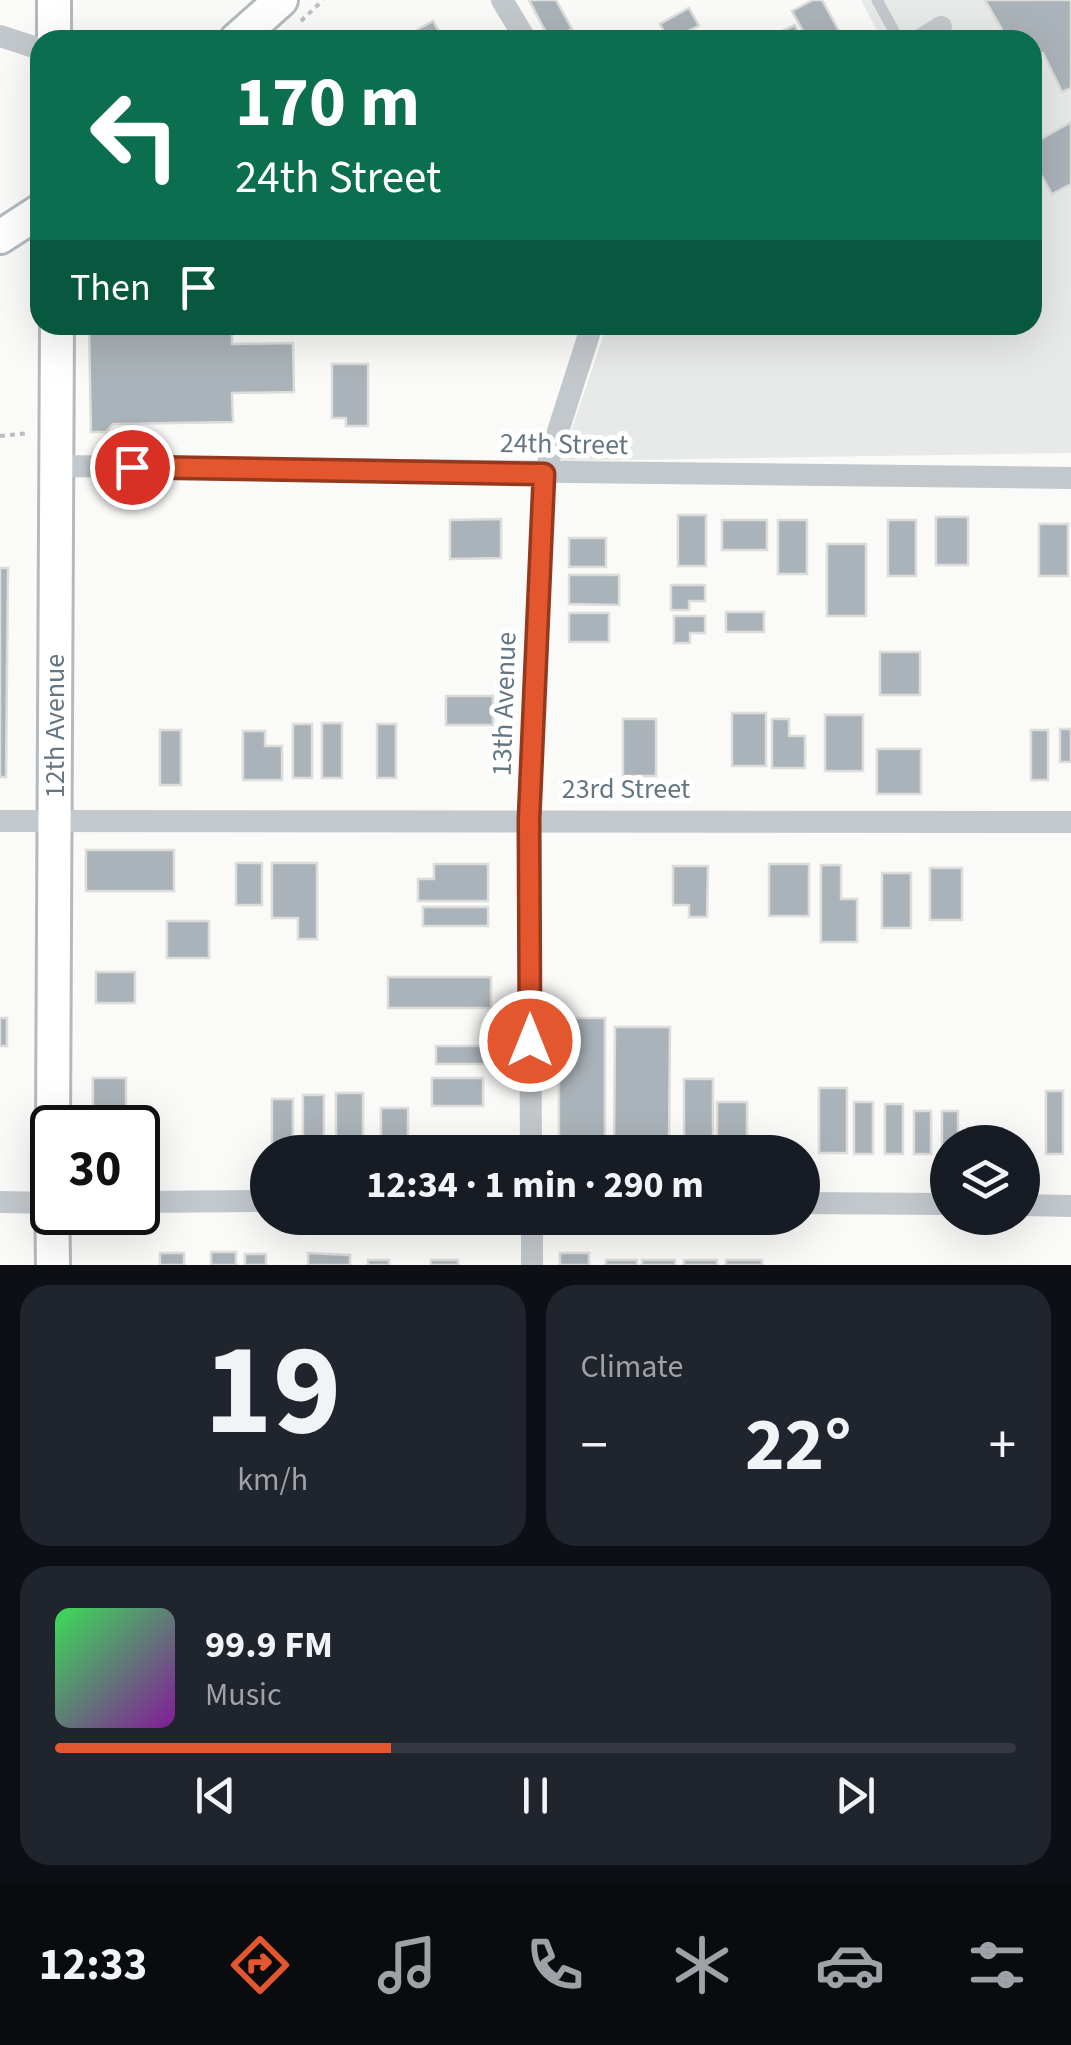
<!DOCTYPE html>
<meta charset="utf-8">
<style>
body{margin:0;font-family:"Source Sans 3",sans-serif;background:#20242c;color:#f1f3f6;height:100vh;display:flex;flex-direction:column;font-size:38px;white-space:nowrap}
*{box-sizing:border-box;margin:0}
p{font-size:32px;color:#9ea1a6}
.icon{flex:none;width:55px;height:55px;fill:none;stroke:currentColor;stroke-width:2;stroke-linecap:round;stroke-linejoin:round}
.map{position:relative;height:1265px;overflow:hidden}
.panel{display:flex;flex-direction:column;gap:20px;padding:20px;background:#0d0f14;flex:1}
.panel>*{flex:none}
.banner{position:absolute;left:30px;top:30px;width:1012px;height:305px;border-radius:30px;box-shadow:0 10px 40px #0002;background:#0b6e4f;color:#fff;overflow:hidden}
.buttons{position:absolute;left:930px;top:1125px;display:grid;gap:20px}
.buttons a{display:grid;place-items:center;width:110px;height:110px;border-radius:50%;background:#171b24;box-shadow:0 10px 40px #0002;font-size:50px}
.speed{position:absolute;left:30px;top:1105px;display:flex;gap:20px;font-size:50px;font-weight:700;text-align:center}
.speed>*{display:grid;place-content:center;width:130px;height:130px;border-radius:50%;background:#171b24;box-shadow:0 10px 40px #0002;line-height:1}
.speed .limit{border:5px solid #111;border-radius:15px;background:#fff;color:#111}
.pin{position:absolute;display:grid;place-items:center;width:85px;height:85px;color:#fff;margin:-42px;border:5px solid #fff;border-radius:50%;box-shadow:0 2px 10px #0007}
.me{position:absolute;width:110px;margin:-55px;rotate:0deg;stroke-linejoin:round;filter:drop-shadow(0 0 8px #0008)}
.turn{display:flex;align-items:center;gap:35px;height:210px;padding:0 40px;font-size:45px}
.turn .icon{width:130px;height:130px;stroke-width:2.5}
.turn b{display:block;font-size:70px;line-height:85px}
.then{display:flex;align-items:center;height:95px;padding:0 40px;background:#0003;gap:20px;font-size:38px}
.big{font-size:75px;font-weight:700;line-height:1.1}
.panel .card{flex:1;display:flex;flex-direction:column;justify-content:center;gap:15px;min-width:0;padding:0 35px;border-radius:30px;background:#20242c}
.panel .dial{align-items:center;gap:0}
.dial b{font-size:130px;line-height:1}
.song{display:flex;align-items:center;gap:30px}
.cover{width:120px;height:120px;border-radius:15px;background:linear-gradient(135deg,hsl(130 70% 55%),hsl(290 70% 35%))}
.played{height:10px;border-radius:5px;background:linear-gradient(90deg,#e4572e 35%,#363941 35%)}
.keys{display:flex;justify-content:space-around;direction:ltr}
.heat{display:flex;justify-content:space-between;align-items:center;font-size:55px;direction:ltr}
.panel .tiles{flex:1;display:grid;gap:20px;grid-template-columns:1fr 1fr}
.card:last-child{grid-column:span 2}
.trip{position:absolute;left:250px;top:1135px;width:570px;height:100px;border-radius:50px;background:#171b24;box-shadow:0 10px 40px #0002;font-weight:700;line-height:100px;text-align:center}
.dock{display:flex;height:160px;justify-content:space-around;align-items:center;background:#090b0e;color:#9ea1a6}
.dock .icon{width:70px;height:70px}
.dock .active{color:#e4572e}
.dock b{font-size:45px;color:#f1f3f6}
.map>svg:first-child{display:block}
</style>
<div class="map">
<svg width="1071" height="1265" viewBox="0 0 1071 1265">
<rect width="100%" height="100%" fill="#fafaf8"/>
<path fill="#e8e9e9" d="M861 0H1071V453L561 461 607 325H1032V40H882Z"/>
<g fill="#aab3b9" stroke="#dcdcda" stroke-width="2.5">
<path d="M529 0H556L572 29 550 40Z"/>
<path d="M813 0H822L844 40H808L792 11Z"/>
<path d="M985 0H1071V88L1062 92 1043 53 1032 58V40H1008Z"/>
<path d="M689 8 699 26 669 40 660 24Z"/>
<path d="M433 21 444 40H399Z"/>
<path d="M795 25 802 40H778L775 34Z"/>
<path d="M1071 122V184L1052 194 1032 159V144Z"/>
<path d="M93 325H221L222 329H232V344L293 343 294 392 232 393 233 422 113 424 106 432H91L89 330Z"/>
<path d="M332 364H368V426H346V418H332Z"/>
<rect x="678" y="515" width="28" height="51"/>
<rect x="936" y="517" width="32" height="48"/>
<path d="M501 519V558L450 559V520Z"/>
<rect x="722" y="520" width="45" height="30"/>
<rect x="778" y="520" width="29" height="54"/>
<rect x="888" y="520" width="28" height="56"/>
<rect x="1039" y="524" width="29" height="52"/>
<rect x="569" y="538" width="37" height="29"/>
<rect x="827" y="544" width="39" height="72"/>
<path d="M0 568H8L6 777H0Z"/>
<path d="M569 575H619V605L569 604Z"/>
<path d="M671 585H705V601H689V610H671Z"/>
<rect x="726" y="612" width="38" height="20"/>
<rect x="569" y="613" width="40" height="29"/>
<path d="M674 616H705V633H690V643H674Z"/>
<rect x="880" y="652" width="40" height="43"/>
<rect x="446" y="696" width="47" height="29"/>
<rect x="732" y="713" width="34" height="53"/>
<rect x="825" y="715" width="38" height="56"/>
<rect x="623" y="719" width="33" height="57"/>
<path d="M772 719H789V736H805V768H772Z"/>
<rect x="322" y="723" width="20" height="55"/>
<rect x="293" y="724" width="19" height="54"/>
<rect x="377" y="724" width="19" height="54"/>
<rect x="1060" y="729" width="11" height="33"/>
<rect x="160" y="730" width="21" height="55"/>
<rect x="1031" y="730" width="17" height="50"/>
<path d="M243 731H265V746H282V780H243Z"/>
<rect x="877" y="749" width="44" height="45"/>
<rect x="86" y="850" width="88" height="41"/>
<rect x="236" y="863" width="26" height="42"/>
<path d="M272 863H317V939H298V918H272Z"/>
<path d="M434 864H488V901H418V879H434Z"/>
<rect x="769" y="864" width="40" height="52"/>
<path d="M821 865H841V899H857V942H821Z"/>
<path d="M673 866H708L707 917H689V905H673Z"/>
<rect x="930" y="868" width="32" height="52"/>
<rect x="882" y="873" width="29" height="55"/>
<rect x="423" y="907" width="65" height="19"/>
<rect x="167" y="921" width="42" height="37"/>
<rect x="96" y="972" width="39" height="31"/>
<rect x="388" y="977" width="103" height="31"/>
<rect x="0" y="1018" width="7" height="28"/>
<rect x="559" y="1018" width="46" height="134"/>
<path d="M615 1027H670L669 1143H614Z"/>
<rect x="436" y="1046" width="49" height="18"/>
<rect x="93" y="1078" width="33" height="29"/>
<rect x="432" y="1078" width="51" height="28"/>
<rect x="684" y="1079" width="29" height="73"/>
<rect x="819" y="1088" width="28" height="65"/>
<rect x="1046" y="1091" width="17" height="63"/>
<rect x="336" y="1093" width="27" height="54"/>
<rect x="303" y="1095" width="21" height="52"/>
<rect x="272" y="1099" width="21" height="49"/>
<rect x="717" y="1102" width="30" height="50"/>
<rect x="854" y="1102" width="19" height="52"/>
<rect x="885" y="1104" width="18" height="50"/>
<rect x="381" y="1108" width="27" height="31"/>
<rect x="914" y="1111" width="17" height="43"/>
<path d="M942 1111H958V1142H948V1155H942Z"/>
<rect x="211" y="1252" width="25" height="13"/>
<rect x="160" y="1253" width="24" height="12"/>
<path d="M308 1253 350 1255V1265H308Z"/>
<rect x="560" y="1253" width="29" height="12"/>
<rect x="245" y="1254" width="21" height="11"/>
<rect x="368" y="1260" width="21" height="5"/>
<rect x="431" y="1260" width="27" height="5"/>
<rect x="606" y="1260" width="31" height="5"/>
<rect x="642" y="1260" width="33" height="5"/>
<rect x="684" y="1260" width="33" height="5"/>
<rect x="726" y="1260" width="36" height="5"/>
</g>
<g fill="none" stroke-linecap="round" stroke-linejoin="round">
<defs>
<g id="secondary">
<path d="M54 40V0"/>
<path d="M236 40 281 0"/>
<path d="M0 237 40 211"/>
<path d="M53 1128 57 325"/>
<path d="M52 1185 53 1265"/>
</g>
</defs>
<use href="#secondary" stroke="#b3babf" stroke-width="38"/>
<g stroke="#bbbfc2" stroke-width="4" stroke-dasharray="5 5" stroke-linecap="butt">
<path d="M301 21 323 0"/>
<path d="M0 436 30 433"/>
</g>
<path stroke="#c3c8cc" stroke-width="11" d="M877 0 899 40"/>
<g stroke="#c3c8cc" stroke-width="22">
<path d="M502 0 526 40"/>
<path d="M0 36 40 49"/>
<path d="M920 40 941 27"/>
<path d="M57 466 1071 478"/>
<path d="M0 821 1071 822"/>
<path d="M531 1152 529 819 544 475 592 325"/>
<path d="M0 1202 52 1203"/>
<path d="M138 1202 268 1201"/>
<path d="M802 1203 948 1204"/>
<path d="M1022 1205 1071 1206"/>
<path d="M532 1218V1265"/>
</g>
<use href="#secondary" stroke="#fff" stroke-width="32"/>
</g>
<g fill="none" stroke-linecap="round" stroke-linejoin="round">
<defs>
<path id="route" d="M132 467 544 474 529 819 530 1041"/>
</defs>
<use href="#route" stroke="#94391e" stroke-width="25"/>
<use href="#route" stroke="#e4572e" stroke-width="18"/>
</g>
<g text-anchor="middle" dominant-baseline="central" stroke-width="10" stroke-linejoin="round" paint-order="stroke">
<g font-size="28" fill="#657683" stroke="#fff">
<text transform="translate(564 444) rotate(1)">24th Street</text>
<text transform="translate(504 704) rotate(-88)">13th Avenue</text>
<text transform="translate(55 726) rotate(-90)">12th Avenue</text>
<text x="626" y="789">23rd Street</text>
</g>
</g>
</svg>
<div class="buttons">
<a><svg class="icon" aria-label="layers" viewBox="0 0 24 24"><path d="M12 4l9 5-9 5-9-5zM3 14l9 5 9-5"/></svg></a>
</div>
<div class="speed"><div class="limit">30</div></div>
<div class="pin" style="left:132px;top:467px;background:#d93025"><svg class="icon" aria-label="arrive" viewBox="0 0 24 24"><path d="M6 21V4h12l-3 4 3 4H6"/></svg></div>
<svg class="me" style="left:530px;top:1041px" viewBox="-20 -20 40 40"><circle r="17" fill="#e4572e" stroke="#fff" stroke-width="3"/><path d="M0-11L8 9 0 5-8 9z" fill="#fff"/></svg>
<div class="trip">12:34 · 1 min · 290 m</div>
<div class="banner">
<div class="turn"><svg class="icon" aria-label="left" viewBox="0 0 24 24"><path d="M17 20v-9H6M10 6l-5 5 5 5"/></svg><div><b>170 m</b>24th Street</div></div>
<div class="then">Then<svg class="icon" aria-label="arrive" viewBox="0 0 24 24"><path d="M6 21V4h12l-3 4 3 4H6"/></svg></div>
</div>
</div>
<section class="panel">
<div class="tiles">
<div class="card dial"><b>19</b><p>km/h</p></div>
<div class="card"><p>Climate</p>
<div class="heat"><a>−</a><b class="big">22°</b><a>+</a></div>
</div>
<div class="card">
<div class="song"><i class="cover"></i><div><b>99.9 FM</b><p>Music</p></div></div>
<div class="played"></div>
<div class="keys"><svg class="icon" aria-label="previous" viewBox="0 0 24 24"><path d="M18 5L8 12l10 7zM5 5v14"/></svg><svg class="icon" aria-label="pause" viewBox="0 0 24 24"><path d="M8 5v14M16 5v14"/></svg><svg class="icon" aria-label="next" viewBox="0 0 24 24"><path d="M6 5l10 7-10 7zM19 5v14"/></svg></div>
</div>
</div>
</section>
<nav class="dock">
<b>12:33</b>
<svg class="icon active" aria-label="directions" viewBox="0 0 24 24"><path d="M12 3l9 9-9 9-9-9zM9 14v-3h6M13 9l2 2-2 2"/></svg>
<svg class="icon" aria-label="music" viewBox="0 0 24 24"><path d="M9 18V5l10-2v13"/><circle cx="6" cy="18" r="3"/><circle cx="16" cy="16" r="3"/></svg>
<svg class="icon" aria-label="phone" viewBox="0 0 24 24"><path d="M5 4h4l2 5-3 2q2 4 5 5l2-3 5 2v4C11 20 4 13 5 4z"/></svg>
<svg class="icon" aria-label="climate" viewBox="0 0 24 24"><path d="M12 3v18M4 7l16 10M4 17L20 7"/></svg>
<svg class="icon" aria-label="car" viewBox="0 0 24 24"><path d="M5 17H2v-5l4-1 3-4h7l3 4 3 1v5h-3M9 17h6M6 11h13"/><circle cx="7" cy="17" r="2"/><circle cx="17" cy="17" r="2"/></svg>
<svg class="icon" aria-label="filters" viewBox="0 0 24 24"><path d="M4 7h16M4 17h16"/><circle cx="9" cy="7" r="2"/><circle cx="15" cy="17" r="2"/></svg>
</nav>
